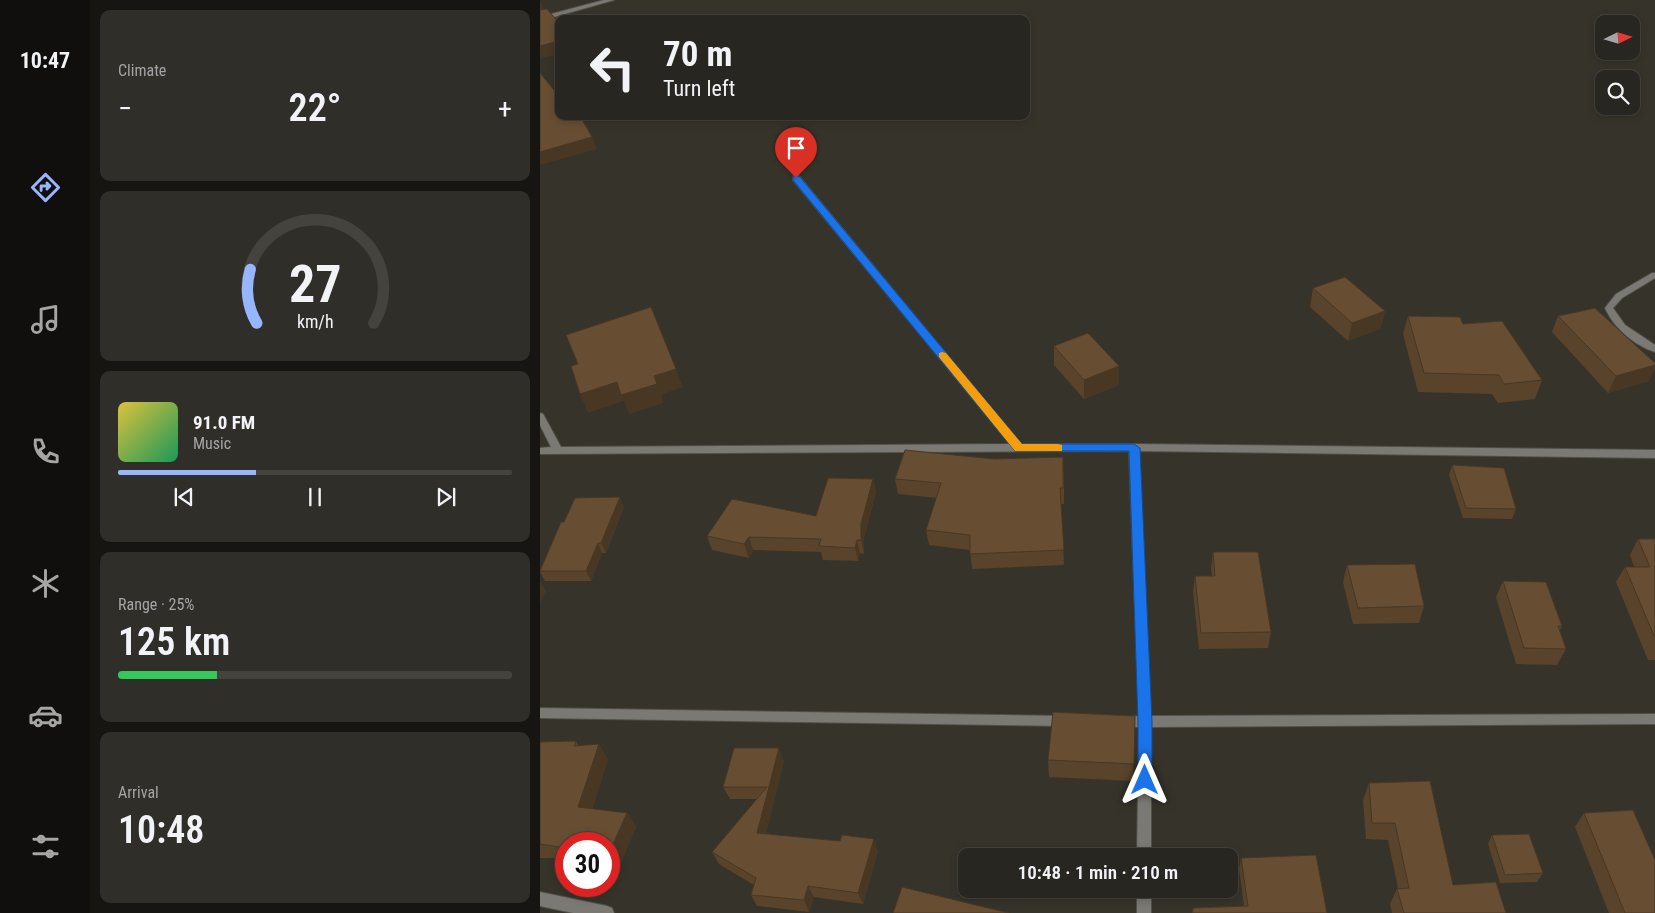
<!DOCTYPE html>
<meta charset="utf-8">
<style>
body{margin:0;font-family:"Roboto Condensed",sans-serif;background:#302e29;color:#f1f3f6;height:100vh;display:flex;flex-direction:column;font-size:19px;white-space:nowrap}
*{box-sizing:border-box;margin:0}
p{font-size:16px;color:#a5a5a5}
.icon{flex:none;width:28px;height:28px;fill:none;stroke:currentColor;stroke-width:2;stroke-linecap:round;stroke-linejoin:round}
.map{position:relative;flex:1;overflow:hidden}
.sheet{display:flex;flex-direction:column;gap:10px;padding:10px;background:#161512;width:450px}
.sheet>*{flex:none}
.hud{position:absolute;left:15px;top:15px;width:475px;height:105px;border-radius:10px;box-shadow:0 2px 8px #0003,0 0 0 1px #44433e;background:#282620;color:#f1f3f6;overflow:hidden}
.needle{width:32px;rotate:85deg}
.controls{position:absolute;left:1055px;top:15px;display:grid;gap:10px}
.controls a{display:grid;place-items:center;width:45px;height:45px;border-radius:10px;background:#282620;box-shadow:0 2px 8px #0003,0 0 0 1px #44433e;font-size:25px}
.speed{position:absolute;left:15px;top:832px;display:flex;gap:10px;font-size:25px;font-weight:700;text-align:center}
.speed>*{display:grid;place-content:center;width:65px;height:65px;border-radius:50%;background:#282620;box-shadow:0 2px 8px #0003,0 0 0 1px #44433e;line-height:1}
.speed .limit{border:8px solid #d22;background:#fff;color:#111}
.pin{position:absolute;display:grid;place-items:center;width:42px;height:42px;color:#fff;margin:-51px -21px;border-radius:50% 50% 50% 0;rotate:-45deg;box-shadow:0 0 5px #0007}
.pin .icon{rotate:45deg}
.me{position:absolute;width:55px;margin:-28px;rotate:0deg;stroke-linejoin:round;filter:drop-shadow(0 0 4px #0008)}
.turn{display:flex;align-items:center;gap:18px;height:105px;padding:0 25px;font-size:22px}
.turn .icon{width:65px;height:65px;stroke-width:2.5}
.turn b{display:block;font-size:35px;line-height:42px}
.big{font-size:38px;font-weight:600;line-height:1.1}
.sheet .card{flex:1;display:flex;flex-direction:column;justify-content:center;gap:8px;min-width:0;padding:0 18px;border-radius:10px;background:#302e29}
.sheet .dial{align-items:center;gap:0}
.dial svg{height:130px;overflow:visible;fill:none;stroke:#44433e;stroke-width:7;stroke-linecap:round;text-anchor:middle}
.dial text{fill:#f1f3f6;stroke:none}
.song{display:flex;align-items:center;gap:15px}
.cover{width:60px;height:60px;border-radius:8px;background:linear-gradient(135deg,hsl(50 70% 55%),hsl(150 70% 35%))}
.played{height:5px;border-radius:2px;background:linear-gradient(90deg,#96b6fd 35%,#44433e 35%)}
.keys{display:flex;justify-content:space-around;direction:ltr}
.heat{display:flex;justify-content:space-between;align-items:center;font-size:28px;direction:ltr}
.charge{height:8px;border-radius:4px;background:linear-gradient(90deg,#34c759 25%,#44433e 0)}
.trip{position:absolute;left:418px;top:848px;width:280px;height:50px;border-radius:10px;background:#282620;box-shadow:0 2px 8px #0003,0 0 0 1px #44433e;font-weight:600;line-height:50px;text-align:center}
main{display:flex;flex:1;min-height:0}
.menu{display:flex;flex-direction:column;width:90px;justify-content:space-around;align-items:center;background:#100f0d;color:#a5a5a5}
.menu .icon{width:35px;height:35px}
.menu .selected{color:#96b6fd}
.menu b{font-size:22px;color:#f1f3f6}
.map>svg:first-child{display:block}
</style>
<main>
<nav class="menu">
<b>10:47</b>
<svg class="icon selected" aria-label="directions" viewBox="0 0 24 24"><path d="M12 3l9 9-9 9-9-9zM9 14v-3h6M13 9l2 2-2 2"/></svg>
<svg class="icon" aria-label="music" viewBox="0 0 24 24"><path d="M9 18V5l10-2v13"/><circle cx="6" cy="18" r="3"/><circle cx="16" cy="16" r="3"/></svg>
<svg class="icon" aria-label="phone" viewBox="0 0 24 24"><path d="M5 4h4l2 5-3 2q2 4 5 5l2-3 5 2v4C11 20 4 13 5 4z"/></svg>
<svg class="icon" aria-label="climate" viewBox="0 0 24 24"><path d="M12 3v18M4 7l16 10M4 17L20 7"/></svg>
<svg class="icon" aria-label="car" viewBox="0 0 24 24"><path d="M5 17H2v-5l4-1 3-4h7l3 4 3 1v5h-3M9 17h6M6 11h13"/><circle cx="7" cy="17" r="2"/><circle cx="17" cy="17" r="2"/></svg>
<svg class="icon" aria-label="filters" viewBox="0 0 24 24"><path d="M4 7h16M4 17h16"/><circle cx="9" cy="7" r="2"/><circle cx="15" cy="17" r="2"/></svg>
</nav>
<section class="sheet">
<div class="card"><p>Climate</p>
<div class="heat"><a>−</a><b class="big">22°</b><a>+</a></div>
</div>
<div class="card dial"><svg viewBox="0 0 100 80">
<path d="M14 69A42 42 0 1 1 86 69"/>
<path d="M14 69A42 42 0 0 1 10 36" stroke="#96b6fd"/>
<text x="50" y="56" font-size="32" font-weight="700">27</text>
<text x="50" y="72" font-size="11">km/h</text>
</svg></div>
<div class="card">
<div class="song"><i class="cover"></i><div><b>91.0 FM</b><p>Music</p></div></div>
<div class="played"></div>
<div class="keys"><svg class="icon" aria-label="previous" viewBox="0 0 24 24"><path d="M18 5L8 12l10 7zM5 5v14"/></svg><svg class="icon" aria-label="pause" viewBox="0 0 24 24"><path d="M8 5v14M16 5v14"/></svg><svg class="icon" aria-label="next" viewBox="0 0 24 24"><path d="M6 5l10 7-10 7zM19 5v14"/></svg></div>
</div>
<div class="card"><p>Range · 25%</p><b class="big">125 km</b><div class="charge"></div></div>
<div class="card"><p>Arrival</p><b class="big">10:48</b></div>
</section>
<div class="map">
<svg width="1115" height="913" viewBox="0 0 1115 913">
<rect width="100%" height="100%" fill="#36332a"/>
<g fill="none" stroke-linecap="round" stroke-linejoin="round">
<defs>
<g id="minor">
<path d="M64 0H74L0 21V17Z"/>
<path d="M253 176H259L481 444H594L1115 450V458L599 451 611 716 1115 714V724L611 727V856H597L599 727H583L579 726 577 722 579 718 599 716 589 451 0 454V448L11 447 0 425V413L3 414 21 447 470 444 253 180Z"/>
<path d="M1112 273H1115V278L1082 298 1073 308 1085 325 1115 345V352C1094 345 1074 328 1065 308L1076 294Z"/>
<path d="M0 708 524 716 528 717 530 721 528 725 524 726 0 718Z"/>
<rect x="597" y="889" width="14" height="24"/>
<path d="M0 892 67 906 72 908 74 913H33L0 906Z"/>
</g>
</defs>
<use href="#minor" stroke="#525047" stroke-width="2"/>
<use href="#minor" fill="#7b7974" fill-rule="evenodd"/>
</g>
<g fill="#59432b">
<path d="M773 288 845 311 840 329 808 341 770 307Z"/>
<path d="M868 316 923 324 1002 380 995 399 958 403 952 394 878 392 863 334Z"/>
<path d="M1018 316 1115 363V368L1109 381 1068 393 1012 332Z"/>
<path d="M514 346 579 366V385L544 399 514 365Z"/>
<path d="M912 465 976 509 972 519 923 518 909 475Z"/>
<path d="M524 472V504H521L524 565 432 569 430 550 389 545 386 530 397 498 358 494 355 479Z"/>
<path d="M333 479 336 492 324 538V554L320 553 318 561 283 560 281 552 213 550 209 558 172 550 167 536 276 516Z"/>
<path d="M84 507 66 553H62L51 581H5L0 572 24 522Z"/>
<path d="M1098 539H1115V660H1108L1076 582 1085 567H1094L1090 555Z"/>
<path d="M673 552 731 632 728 648 659 649 653 592 655 576H672L671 569Z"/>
<path d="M807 565 884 606 879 623 813 624 803 582Z"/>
<path d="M963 581 1022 626 1020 630 1026 649 1017 665 976 664 956 597Z"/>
<path d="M595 716 593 781 509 777 508 760Z"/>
<path d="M36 741 38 745 68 759 52 809 87 813 96 827 79 867 69 866V844H26V860L12 858H0V742Z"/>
<path d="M244 761 226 833 338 851 323 904 274 897 269 912 217 906 211 895 214 885 179 864 172 852 217 799H190L183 787Z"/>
<path d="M829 783 913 885 966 913H852L850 904 857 889 858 888 848 840 826 839 823 800Z"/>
<path d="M1044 813 1115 913H1069L1035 827Z"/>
<path d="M952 835 1003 873 997 882 960 883 948 844Z"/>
<path d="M701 858 787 913H652L653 908 704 906 699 869Z"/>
</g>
<g fill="#483723">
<path d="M0 3H2L6 13 0 15Z"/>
<path d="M19 41V54L0 59V46Z"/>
<path d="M52 137 57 149 0 165V152Z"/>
<path d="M845 311 840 329 808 341 812 323Z"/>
<path d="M1115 365V368L1109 381 1068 393 1076 376Z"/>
<path d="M579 366V385L544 399V380Z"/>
<path d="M136 369 143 387 121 395 124 403 89 414 84 401 48 413 40 394 77 382 114 376Z"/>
<path d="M333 479 336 492 324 538V554L321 540V524Z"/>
<path d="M80 497 84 507 66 553 61 543Z"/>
<path d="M209 537 213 550 209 558 204 544Z"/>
<path d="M317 540 320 553 318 561 315 548Z"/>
<path d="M58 543 62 553 51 581 46 571Z"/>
<path d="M1 582 6 591 0 604V583Z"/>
<path d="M59 744 68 759 49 821 38 807Z"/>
<path d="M239 748 244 761 223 845 217 833Z"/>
<path d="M87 813 96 827 79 867 69 854Z"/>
<path d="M334 839 338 851 323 904 318 893Z"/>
<path d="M268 886 274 897 269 912 264 900Z"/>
</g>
<g fill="#674e32" stroke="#483723">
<path d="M7 9 19 23V41L0 46V10Z"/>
<path d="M0 73 19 96V116H40L52 137 0 152Z"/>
<path d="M805 277 845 311 812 323 773 288Z"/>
<path d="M111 307 136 369 114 376 117 384 81 395 77 382 40 394 31 366 38 364 26 335Z"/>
<path d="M1055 308 1115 363V365L1076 376 1018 316Z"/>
<path d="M868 316 920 317 923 324 962 321 1002 380 964 384 959 375 884 373Z"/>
<path d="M548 333 579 366 544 380 514 346Z"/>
<path d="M365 450 454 459 523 457V488H520L524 550 430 554V535L386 530 401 483 355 479Z"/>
<path d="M912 465 964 468 976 509 926 508Z"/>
<path d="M288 478 333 479 321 524V540H317L315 548 279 546 281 539 209 537 204 544 167 536 192 499 276 516Z"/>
<path d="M80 497 61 543H58L46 571H0L21 522H24L35 498Z"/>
<path d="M1098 539H1115V638L1085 567H1110Z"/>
<path d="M673 552H718L731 632 661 633 655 576H675Z"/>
<path d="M875 564 884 606 818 608 807 565Z"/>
<path d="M963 581 1006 582 1022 626H1018L1026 649 984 648Z"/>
<path d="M513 712 595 716 594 764 508 760Z"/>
<path d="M36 741 34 746 59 744 38 807 87 813 69 853V844H26V848L0 844V742Z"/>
<path d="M194 748H239L217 833 300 841 302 835 334 839 318 893 268 886 264 900 211 895 216 878 172 852 227 787H183Z"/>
<path d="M890 781 913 885 956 882 966 913H864L857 889 869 888 855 823H832L829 783Z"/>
<path d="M1093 810 1115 860V913H1085L1044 813Z"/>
<path d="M989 834 1003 873 965 875 952 835Z"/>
<path d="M776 855 787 913H653V908L708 906 701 858Z"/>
<path d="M362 887 469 913H353Z"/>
</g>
<path fill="#1a73e8" stroke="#114b97" d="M253 176H259L482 444H594L600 448 612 722V780L610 784 605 786 600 784 598 780V722L589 451H475L253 180Z"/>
<path fill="#f59e0b" d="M402 352 406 353 482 444H518L522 445V451H475L399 357V353Z"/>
</svg>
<div class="controls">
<a><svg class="needle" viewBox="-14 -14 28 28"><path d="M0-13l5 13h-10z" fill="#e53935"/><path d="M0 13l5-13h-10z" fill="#a5a5a5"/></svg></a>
<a><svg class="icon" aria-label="search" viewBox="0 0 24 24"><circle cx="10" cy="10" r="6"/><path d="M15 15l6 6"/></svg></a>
</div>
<div class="speed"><div class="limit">30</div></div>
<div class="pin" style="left:256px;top:178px;background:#d93025"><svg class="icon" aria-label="arrive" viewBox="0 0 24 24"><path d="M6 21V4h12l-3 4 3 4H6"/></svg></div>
<svg class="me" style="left:605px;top:780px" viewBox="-20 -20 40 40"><path d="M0-17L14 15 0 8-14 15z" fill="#1a73e8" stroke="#fff" stroke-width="4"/></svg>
<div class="trip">10:48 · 1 min · 210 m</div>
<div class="hud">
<div class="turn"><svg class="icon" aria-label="left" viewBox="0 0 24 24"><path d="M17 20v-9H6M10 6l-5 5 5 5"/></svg><div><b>70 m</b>Turn left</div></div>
</div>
</div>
</main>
